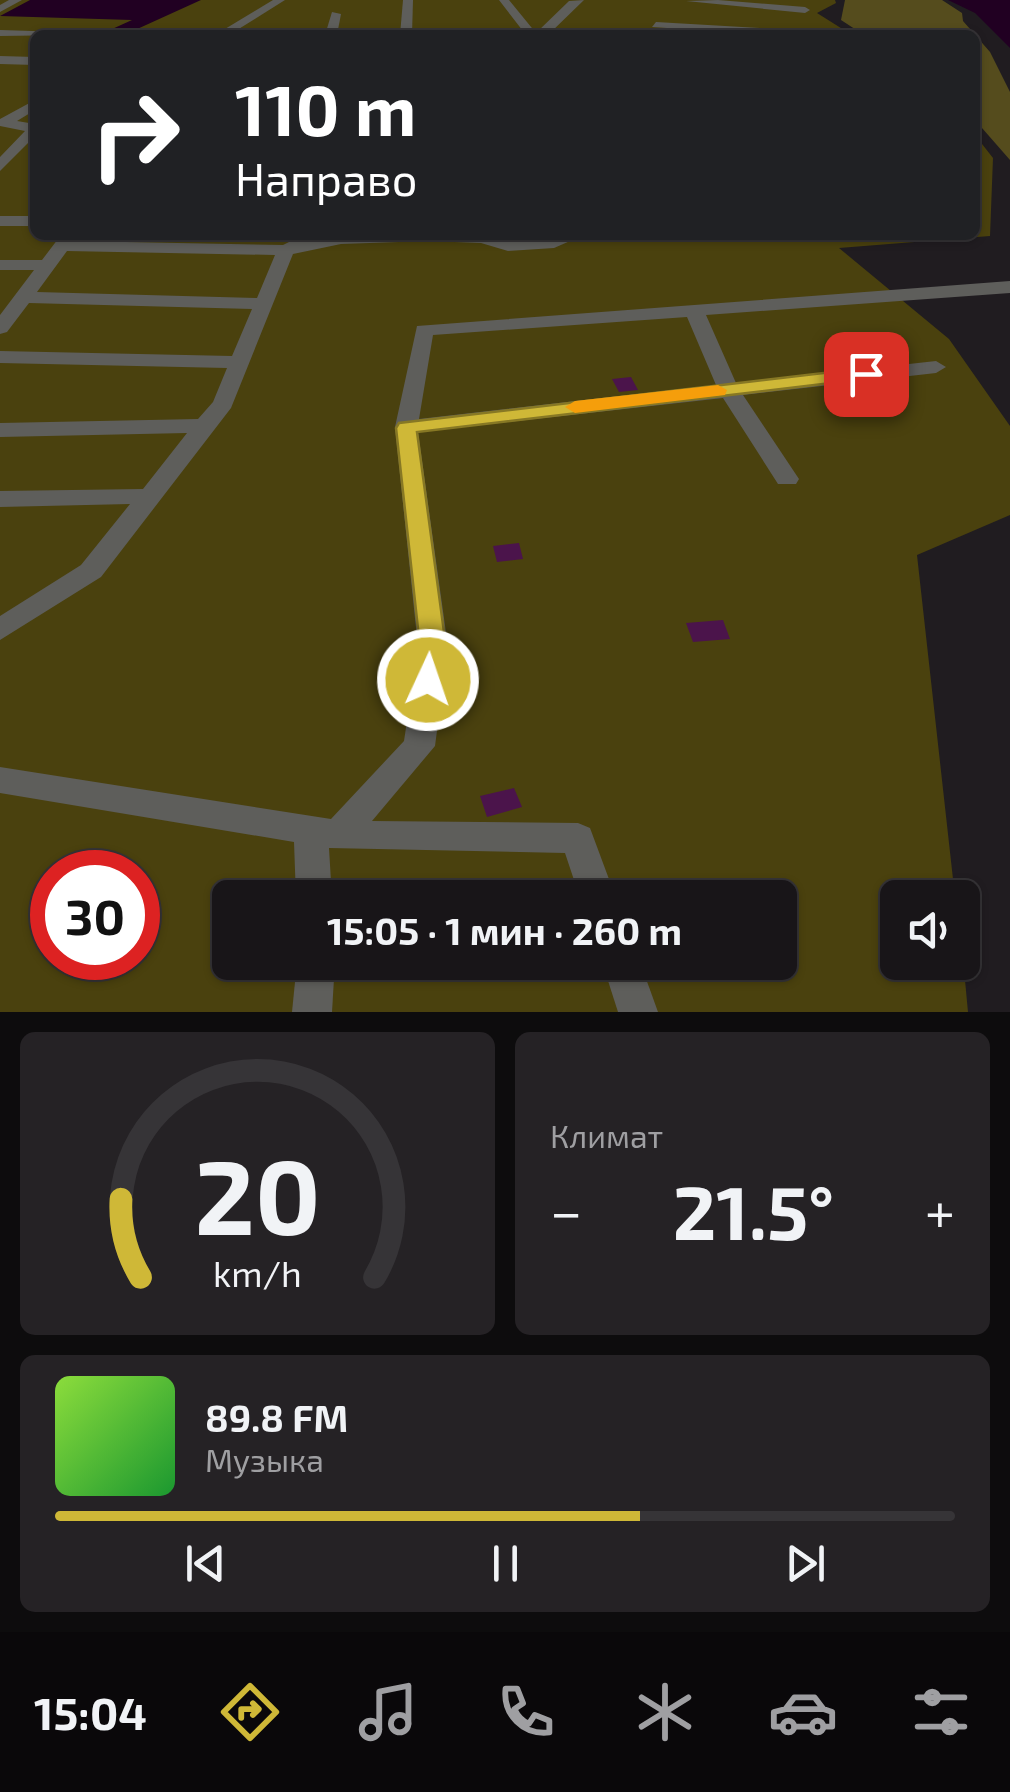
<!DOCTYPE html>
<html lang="ru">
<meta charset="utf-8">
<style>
body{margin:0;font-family:"Exo 2",sans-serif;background:#252225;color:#f1f3f6;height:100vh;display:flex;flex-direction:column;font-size:38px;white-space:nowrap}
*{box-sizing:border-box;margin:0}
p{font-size:32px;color:#9f9fa2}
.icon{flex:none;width:55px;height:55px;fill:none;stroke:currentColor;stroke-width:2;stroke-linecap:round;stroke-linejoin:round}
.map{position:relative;height:1012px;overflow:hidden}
.details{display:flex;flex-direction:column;gap:20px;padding:20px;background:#0d0c0d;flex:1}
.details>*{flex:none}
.banner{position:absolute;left:30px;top:30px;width:950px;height:210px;border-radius:15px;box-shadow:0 2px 8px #0004,0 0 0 2px #363437;background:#202124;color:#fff;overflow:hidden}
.buttons{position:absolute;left:880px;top:880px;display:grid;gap:20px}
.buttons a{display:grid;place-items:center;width:100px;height:100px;border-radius:15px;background:#181518;box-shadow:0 2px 8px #0004,0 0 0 2px #363437;font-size:50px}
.speed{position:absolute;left:30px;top:850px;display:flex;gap:20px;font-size:50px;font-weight:700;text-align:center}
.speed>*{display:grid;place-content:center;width:130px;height:130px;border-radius:50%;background:#181518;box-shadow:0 2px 8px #0004,0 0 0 2px #363437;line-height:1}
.speed .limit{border:15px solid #d22;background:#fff;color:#111}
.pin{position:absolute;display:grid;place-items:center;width:85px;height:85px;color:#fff;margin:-42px;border-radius:20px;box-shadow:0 5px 15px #0006}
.me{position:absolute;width:110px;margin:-55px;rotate:3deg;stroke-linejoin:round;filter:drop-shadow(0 0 8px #0008)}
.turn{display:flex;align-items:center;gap:35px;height:210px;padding:0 40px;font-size:45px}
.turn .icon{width:130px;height:130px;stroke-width:2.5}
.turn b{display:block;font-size:70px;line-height:85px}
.big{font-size:75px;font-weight:700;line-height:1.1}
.details .tile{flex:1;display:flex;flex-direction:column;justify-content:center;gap:15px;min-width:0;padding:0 35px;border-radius:15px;background:#252225}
.details .dial{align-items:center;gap:0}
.dial svg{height:260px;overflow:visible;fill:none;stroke:#363437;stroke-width:7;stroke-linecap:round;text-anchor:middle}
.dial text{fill:#f1f3f6;stroke:none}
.song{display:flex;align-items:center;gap:30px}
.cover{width:120px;height:120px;border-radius:15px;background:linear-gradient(135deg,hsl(90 70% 55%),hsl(130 70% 35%))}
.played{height:10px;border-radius:5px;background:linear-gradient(90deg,#cfb837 65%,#363437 65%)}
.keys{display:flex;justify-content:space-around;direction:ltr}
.heat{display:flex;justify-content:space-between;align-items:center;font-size:55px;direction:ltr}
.details .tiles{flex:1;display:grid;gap:20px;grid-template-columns:1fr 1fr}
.tile:last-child{grid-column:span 2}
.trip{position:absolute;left:212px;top:880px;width:585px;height:100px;border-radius:15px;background:#181518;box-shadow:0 2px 8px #0004,0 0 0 2px #363437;font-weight:700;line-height:100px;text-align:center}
.dock{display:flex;height:160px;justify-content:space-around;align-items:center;background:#0a080a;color:#9f9fa2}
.dock .icon{width:70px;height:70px}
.dock .selected{color:#cfb837}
.dock b{font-size:45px;color:#f1f3f6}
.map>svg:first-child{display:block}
</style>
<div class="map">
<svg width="1010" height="1012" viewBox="0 0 1010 1012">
<rect width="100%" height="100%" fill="#201c20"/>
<path fill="#4a410e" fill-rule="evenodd" d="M0 0H835L836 3 817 13 852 35H35V235H975V135L993 158 990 236 839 248 949 339 1010 426V515L917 555 955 897 898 898V962H962L963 959 968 1012H0ZM52 872H138V958H52ZM230 898H780V962H230Z"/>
<path fill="#554c1d" d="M845 0H942L962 13 963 21 990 52 1010 92V160L975 120V35H864L841 20Z"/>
<g fill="#210022">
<path d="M30 0H201L124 35H99L132 20 0 16Z"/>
<path d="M948 0H1010V48L975 13Z"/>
</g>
<g fill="#4b144b">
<path d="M631 377 638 390 619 392 612 379Z"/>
<path d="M519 543 523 559 497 562 493 546Z"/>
<path d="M723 620 730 639 693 642 686 623Z"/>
<path d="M514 788 522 807 487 817 480 796Z"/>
</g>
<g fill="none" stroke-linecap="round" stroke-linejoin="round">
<g fill="#5e5e5b" fill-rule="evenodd">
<path d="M9 0H22L0 12V5Z"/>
<path d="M273 0H285L229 35H215Z"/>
<path d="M403 0H413L412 35H400Z"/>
<path d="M499 0H509L536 33 569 1 584 0 548 35H526Z"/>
<path d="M718 0 805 7 810 10 805 13 686 1Z"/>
<path d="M332 12 341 14 337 35H325Z"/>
<path d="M656 22 776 29 782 32 770 35 652 27Z"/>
<path d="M0 30 65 32 71 35 0 36Z"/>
<path d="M0 56 35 57V65L0 64Z"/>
<path d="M35 100V110L17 121 35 124V136L0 171V157L25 131 0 126V119Z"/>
<rect x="0" y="216" width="35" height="10"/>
<path d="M61 235H79L74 241 283 245 303 235H490L509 241 584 235 554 248 508 251 481 243 428 241 341 244 293 254 231 408 101 577 0 640V616L81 565 130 504 0 507V491L143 489 187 433 0 437V423L198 419 213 402 227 368 0 363V351L232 356 252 309 29 303 7 332 0 334V315L34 270H0V260H42ZM67 251 275 255 257 298 37 292Z"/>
<path d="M1010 281V293L706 315 736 383 936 361 946 367 936 373 743 395 799 479 796 484H778L723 398 418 432 448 647 435 746 372 821 578 823 590 828 616 898H580L565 853 329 848 332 898H296L294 842 0 793V767L331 819 404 741 418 647 395 427 417 326ZM687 317 716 385 419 419 433 335Z"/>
<path d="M297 962H335L332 1012H292Z"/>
<path d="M602 962H640L658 1012H618Z"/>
</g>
</g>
<path fill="#cfb837" stroke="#877824" stroke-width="2.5" d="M866 368 876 374 873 378 417 432 446 647 438 687H419L415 680 420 647 396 428 399 423Z"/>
<path fill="#f59e0b" d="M718 385 727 390 725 395 575 413 565 407 575 401Z"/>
</svg>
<div class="buttons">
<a><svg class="icon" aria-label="sound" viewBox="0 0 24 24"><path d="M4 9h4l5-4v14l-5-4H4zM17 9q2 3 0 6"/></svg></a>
</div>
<div class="speed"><div class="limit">30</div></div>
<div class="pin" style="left:866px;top:374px;background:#d93025"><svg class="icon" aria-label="arrive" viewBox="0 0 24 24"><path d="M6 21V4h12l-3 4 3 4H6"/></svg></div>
<svg class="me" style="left:428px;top:680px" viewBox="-20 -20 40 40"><circle r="17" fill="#cfb837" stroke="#fff" stroke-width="3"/><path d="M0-11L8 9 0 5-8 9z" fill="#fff"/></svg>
<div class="trip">15:05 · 1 мин · 260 m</div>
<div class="banner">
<div class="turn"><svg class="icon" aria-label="right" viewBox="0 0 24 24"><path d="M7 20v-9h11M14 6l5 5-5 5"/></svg><div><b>110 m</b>Направо</div></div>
</div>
</div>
<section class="details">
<div class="tiles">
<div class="tile dial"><svg viewBox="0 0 100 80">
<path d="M14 69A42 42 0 1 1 86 69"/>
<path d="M14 69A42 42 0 0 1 8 45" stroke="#cfb837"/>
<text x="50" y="56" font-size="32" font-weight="700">20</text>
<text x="50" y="72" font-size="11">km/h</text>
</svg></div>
<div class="tile"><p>Климат</p>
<div class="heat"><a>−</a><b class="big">21.5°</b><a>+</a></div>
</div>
<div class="tile">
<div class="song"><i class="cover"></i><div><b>89.8 FM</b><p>Музыка</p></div></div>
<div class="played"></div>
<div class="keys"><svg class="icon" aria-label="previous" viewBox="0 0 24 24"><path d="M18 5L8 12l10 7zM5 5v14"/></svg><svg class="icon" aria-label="pause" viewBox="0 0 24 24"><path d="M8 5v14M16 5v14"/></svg><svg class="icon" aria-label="next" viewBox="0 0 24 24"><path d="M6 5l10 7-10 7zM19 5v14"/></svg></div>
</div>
</div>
</section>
<nav class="dock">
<b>15:04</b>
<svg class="icon selected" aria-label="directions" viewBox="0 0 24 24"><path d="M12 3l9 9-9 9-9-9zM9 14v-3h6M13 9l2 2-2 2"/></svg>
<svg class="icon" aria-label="music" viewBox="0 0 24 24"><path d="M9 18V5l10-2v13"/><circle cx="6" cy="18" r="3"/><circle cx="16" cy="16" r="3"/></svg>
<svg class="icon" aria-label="phone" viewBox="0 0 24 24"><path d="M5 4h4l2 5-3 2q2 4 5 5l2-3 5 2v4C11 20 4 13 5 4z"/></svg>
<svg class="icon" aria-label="climate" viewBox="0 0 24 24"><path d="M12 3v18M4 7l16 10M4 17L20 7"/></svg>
<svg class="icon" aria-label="car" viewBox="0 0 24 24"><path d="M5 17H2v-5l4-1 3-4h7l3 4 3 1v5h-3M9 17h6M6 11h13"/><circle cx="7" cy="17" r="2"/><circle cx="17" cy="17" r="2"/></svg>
<svg class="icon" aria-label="filters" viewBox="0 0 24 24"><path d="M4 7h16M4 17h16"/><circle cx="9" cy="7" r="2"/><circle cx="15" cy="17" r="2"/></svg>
</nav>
